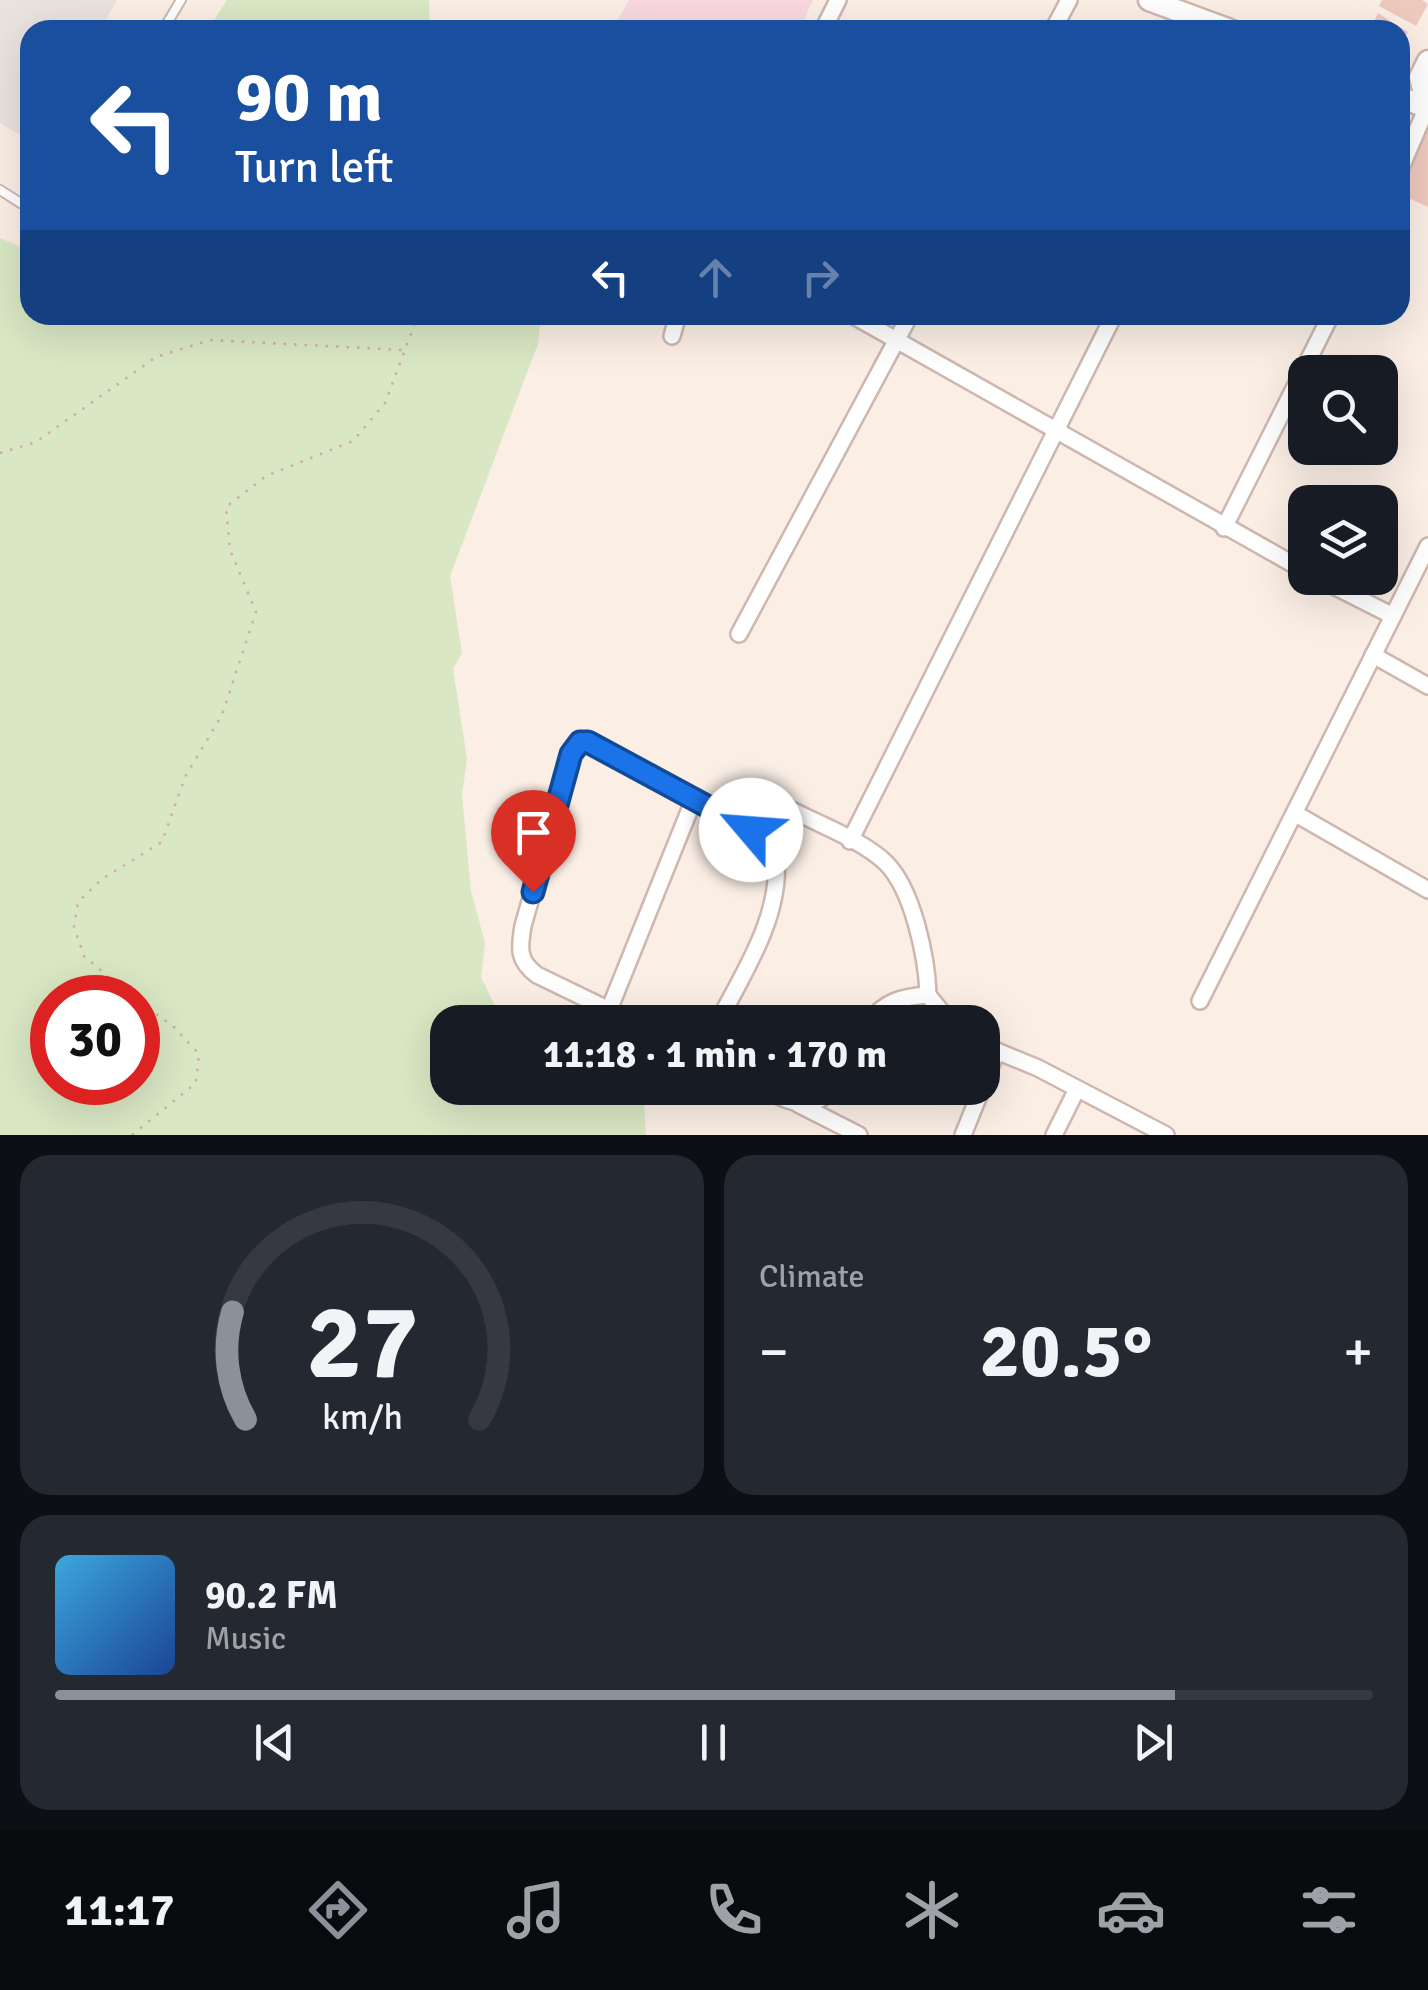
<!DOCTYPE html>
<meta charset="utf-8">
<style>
body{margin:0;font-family:Signika,sans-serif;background:#242831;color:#f1f3f6;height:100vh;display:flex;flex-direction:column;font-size:38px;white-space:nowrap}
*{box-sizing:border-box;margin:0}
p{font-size:32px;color:#9ea1a6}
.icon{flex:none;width:55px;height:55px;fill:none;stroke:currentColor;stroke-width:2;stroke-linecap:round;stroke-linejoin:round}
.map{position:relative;height:1135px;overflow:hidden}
.side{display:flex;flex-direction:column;gap:20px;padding:20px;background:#0d0f14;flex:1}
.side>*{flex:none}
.hud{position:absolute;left:20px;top:20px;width:1390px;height:305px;border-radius:30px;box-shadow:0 10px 40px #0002;background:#1a4fa0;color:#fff;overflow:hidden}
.buttons{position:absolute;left:1288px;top:355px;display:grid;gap:20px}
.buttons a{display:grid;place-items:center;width:110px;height:110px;border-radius:20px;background:#171b24;box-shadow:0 10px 40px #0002;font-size:50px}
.speed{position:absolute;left:30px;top:975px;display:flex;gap:20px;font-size:50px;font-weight:700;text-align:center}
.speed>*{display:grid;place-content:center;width:130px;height:130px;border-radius:50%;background:#171b24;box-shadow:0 10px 40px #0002;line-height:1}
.speed .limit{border:15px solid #d22;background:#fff;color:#111}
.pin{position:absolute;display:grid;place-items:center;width:85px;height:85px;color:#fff;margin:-102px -42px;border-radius:50% 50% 50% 0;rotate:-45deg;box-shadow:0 0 10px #0007}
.pin .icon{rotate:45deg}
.me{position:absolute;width:110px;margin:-55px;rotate:297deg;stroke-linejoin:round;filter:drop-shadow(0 0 8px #0008)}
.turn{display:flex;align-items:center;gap:35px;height:210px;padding:0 50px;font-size:45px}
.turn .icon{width:130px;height:130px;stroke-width:2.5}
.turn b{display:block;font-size:70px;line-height:85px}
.lanes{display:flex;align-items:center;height:95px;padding:0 50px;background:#0003;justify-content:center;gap:50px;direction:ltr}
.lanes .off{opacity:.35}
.big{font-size:75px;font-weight:800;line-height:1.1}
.side .card{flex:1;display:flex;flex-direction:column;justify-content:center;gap:15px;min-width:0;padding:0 35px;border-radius:30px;background:#242831}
.side .dial{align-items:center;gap:0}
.dial svg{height:260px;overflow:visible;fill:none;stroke:#363941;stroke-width:7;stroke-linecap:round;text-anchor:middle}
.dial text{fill:#f1f3f6;stroke:none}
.song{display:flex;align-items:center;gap:30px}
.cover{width:120px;height:120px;border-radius:15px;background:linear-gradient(135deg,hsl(200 70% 55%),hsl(220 70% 35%))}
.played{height:10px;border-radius:5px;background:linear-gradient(90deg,#8c9099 85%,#363941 85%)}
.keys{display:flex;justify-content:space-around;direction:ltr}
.heat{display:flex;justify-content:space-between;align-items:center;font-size:55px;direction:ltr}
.side .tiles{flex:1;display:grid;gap:20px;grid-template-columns:1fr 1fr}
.card:last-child{grid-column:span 2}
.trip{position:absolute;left:430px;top:1005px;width:570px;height:100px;border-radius:30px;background:#171b24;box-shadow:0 10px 40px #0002;font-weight:800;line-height:100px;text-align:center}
.tab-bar{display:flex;height:160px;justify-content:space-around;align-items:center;background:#090b0e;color:#9ea1a6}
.tab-bar .icon{width:70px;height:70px}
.tab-bar .selected{color:#8c9099}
.tab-bar b{font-size:45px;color:#f1f3f6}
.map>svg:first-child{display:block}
</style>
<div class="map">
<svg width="1428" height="1135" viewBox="0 0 1428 1135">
<rect width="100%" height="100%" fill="#faeee5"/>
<path fill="#eae2df" d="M0 0H117L100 30H30V141L0 123Z"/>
<path fill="#f8d9e2" d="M629 0H813L799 30H612Z"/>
<g fill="#d9e7c4" fill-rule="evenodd">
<path d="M227 0H429L430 30H208Z"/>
<path d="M0 238 30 251V315H541L538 344 450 576 462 653 453 669 467 759 462 795 471 891 485 943 481 977 497 1010 523 1022H448V1088H643L646 1135H0ZM52 998H138V1082H52Z"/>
</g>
<g fill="#eec9be">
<path d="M1382 0H1422L1428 4 1416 26 1379 6Z"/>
<path d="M1378 13 1408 32 1400 47V30H1370Z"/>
<path d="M1428 129V207L1400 194Z"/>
</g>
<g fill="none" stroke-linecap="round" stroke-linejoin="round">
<defs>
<g id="service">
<path d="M163 30 181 0"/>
<path d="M0 190 30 209"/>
</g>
<g id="minor">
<path d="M823 30 838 0"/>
<path d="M1053 30 1069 0"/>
<path d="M1400 170 1427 107"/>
<path d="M852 315 1305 571"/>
<path d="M672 336 678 315"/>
<path d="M1224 528 1331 315"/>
<path d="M1318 578 1393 616"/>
<path d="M739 634 910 315"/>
<path d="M1373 655 1428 686"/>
<path d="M1296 814 1428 890"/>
<path d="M850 841 1114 315"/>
<path d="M928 995 950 1022"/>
<path d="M1200 1001 1428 546"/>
<path d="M609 1010 694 799"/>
<path d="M634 1022 537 975C518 961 519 949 523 926L574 746 588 742 741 826 766 829"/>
<path d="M718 1022C743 974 781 916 776 860 775 850 769 839 766 829L783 810 790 809C818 824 864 841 886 863 913 890 927 958 928 995"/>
<path d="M869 1022C885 1001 902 997 928 995"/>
<path d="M982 1045 1038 1068 1166 1135"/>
<path d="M982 1087 997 1051"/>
<path d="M761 1088C786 1100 812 1115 832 1088"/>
<path d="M798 1104 859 1135"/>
<path d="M963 1135 982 1088"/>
<path d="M1054 1135 1077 1089"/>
</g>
<g id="secondary">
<path d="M1149 0 1230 30"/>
<path d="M1400 97 1428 108"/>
<path d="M1427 107 1420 77 1428 61"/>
</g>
</defs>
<use href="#service" stroke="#cdb7af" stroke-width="12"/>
<use href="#minor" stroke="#cdb7af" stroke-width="20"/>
<use href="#secondary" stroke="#d0b6ac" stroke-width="25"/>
<g stroke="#d2aca2" stroke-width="2.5" stroke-dasharray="2.5 8" stroke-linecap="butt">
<path d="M0 453 36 442 156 357 210 340 403 350"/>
<path d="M133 998 84 956 74 927 78 902 102 879 162 842 185 777 222 715 256 612 230 550 226 507 266 476 353 441 385 403 418 315"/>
<path d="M132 1135 196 1083 199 1054 173 1026 138 1001"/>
</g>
<use href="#service" stroke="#fff" stroke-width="8"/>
<use href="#minor" stroke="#fff" stroke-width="15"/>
<use href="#secondary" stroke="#fff" stroke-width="20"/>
</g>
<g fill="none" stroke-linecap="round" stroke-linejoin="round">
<defs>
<path id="route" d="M533 892 571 754 580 742H588L751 830"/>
</defs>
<use href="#route" stroke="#114b97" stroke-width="25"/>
<use href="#route" stroke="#1a73e8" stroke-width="18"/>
</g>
</svg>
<div class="buttons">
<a><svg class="icon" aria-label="search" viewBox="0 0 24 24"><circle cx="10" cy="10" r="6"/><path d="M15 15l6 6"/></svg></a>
<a><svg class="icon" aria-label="layers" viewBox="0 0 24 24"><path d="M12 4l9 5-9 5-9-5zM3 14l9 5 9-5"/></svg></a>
</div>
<div class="speed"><div class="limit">30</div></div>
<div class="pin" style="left:533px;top:892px;background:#d93025"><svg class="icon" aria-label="arrive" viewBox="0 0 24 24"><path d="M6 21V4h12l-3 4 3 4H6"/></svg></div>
<svg class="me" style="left:751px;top:830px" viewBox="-20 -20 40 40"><circle r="19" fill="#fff"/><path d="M0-13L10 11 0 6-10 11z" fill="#1a73e8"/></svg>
<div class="trip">11:18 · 1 min · 170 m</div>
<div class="hud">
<div class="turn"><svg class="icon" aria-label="left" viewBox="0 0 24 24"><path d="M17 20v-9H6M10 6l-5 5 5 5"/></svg><div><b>90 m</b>Turn left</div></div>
<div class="lanes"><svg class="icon" aria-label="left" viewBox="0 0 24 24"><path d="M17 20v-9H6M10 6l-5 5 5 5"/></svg><svg class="icon off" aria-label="ahead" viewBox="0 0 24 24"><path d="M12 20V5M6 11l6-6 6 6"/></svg><svg class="icon off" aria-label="right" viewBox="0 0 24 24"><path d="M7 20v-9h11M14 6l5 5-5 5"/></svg></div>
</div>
</div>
<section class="side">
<div class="tiles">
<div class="card dial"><svg viewBox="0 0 100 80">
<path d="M14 69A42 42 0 1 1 86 69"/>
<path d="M14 69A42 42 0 0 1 10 36" stroke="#8c9099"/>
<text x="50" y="56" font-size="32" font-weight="700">27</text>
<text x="50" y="72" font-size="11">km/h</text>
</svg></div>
<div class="card"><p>Climate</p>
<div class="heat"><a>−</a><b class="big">20.5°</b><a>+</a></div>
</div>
<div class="card">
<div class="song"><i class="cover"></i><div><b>90.2 FM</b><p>Music</p></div></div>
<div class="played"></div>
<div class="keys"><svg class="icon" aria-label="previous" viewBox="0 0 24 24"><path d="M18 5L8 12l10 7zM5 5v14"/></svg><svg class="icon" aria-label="pause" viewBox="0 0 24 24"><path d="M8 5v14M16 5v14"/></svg><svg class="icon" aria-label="next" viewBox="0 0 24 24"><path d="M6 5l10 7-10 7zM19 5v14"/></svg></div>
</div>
</div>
</section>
<nav class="tab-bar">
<b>11:17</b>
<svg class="icon selected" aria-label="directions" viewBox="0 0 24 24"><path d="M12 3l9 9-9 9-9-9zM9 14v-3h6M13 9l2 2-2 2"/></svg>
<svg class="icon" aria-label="music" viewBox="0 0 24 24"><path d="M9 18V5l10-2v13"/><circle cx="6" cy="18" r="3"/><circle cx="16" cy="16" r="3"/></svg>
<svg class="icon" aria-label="phone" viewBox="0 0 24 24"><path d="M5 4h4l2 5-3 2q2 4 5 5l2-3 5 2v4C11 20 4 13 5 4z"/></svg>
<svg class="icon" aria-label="climate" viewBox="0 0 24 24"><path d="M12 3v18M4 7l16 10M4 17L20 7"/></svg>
<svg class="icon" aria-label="car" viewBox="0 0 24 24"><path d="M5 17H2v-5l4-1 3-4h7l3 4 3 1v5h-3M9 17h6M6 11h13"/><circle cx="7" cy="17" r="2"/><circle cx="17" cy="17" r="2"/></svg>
<svg class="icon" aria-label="filters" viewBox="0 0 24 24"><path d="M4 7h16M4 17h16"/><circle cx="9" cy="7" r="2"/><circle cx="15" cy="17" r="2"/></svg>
</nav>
